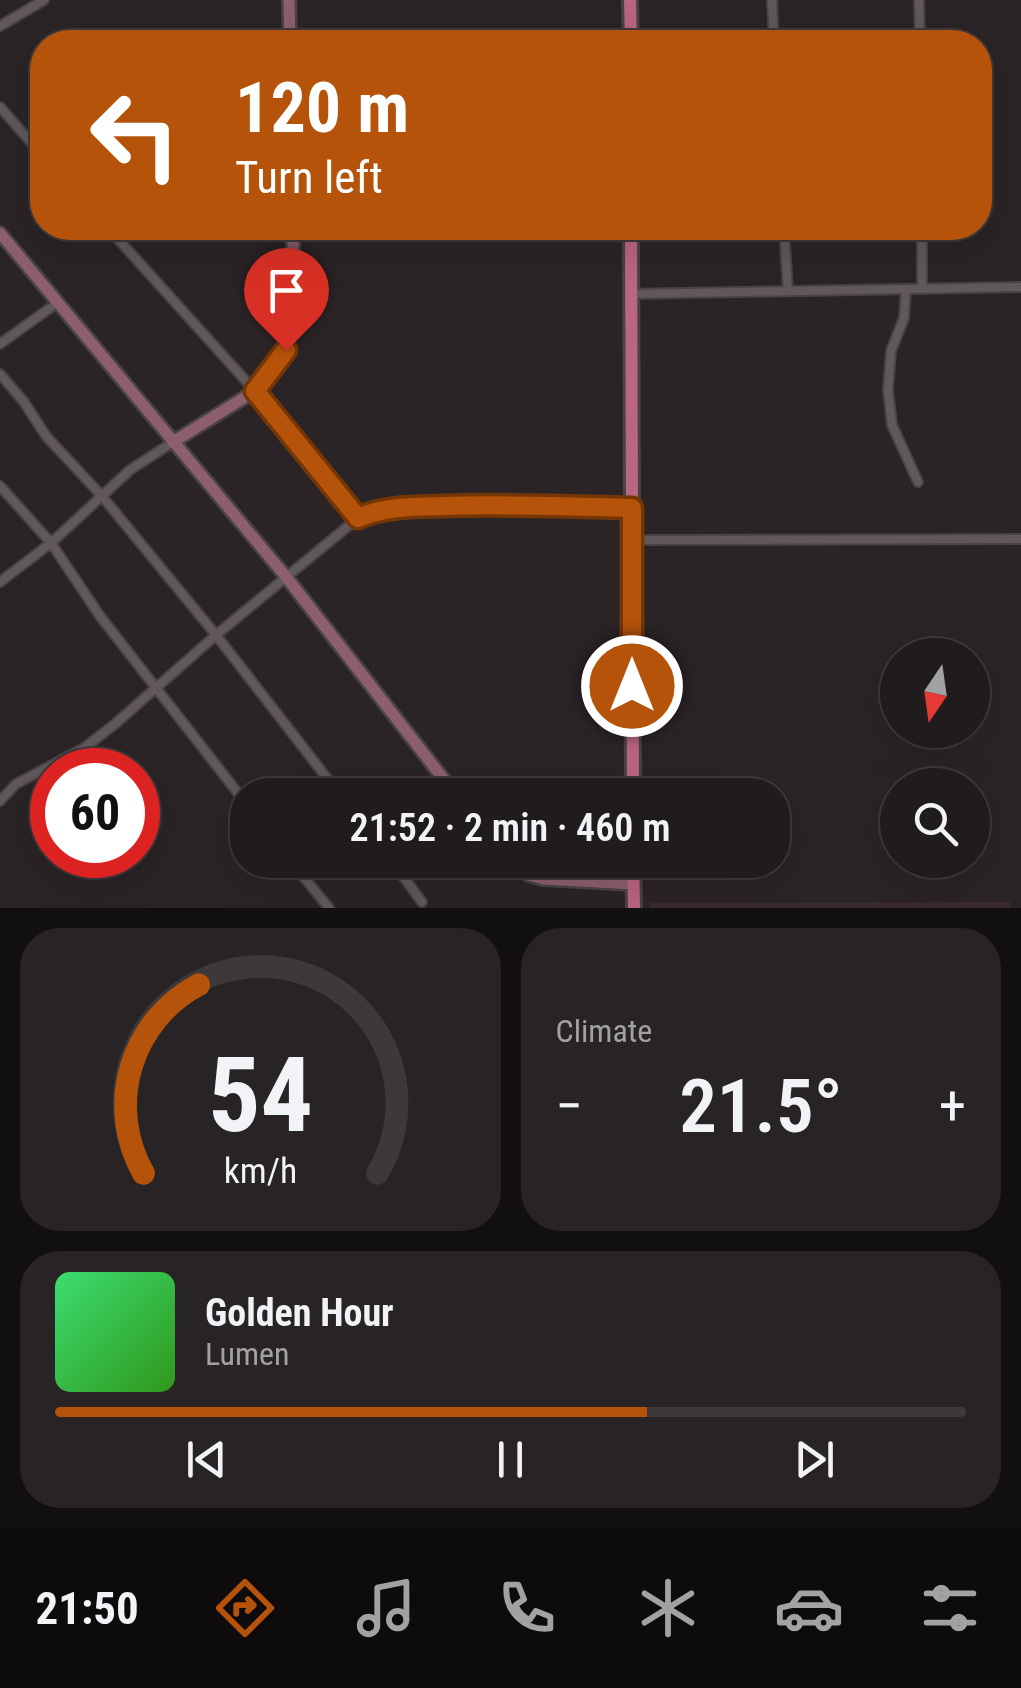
<!DOCTYPE html>
<meta charset="utf-8">
<style>
body{margin:0;font-family:"Roboto Condensed",sans-serif;background:#282425;color:#f1f3f6;height:100vh;display:flex;flex-direction:column;font-size:38px;white-space:nowrap}
*{box-sizing:border-box;margin:0}
p{font-size:32px;color:#a2a1a3}
.icon{flex:none;width:55px;height:55px;fill:none;stroke:currentColor;stroke-width:2;stroke-linecap:round;stroke-linejoin:round}
.map{position:relative;height:908px;overflow:hidden}
.sheet{display:flex;flex-direction:column;gap:20px;padding:20px;background:#120f0f;flex:1}
.sheet>*{flex:none}
.hud{position:absolute;left:30px;top:30px;width:962px;height:210px;border-radius:40px;box-shadow:0 10px 40px #0002,0 0 0 2px #3d393b;background:#b45309;color:#fff;overflow:hidden}
.needle{width:65px;rotate:193deg}
.controls{position:absolute;left:880px;top:638px;display:grid;gap:20px}
.controls a{display:grid;place-items:center;width:110px;height:110px;border-radius:50%;background:#201b1c;box-shadow:0 10px 40px #0002,0 0 0 2px #3d393b;font-size:50px}
.speed{position:absolute;left:30px;top:748px;display:flex;gap:20px;font-size:50px;font-weight:700;text-align:center}
.speed>*{display:grid;place-content:center;width:130px;height:130px;border-radius:50%;background:#201b1c;box-shadow:0 10px 40px #0002,0 0 0 2px #3d393b;line-height:1}
.speed .limit{border:15px solid #d22;background:#fff;color:#111}
.pin{position:absolute;display:grid;place-items:center;width:85px;height:85px;color:#fff;margin:-102px -42px;border-radius:50% 50% 50% 0;rotate:-45deg;box-shadow:0 0 10px #0007}
.pin .icon{rotate:45deg}
.me{position:absolute;width:110px;margin:-55px;rotate:0deg;stroke-linejoin:round;filter:drop-shadow(0 0 8px #0008)}
.turn{display:flex;align-items:center;gap:35px;height:210px;padding:0 40px;font-size:45px}
.turn .icon{width:130px;height:130px;stroke-width:2.5}
.turn b{display:block;font-size:70px;line-height:85px}
.big{font-size:75px;font-weight:600;line-height:1.1}
.sheet .tile{flex:1;display:flex;flex-direction:column;justify-content:center;gap:15px;min-width:0;padding:0 35px;border-radius:40px;background:#282425}
.sheet .dial{align-items:center;gap:0}
.dial svg{height:260px;overflow:visible;fill:none;stroke:#3d393b;stroke-width:7;stroke-linecap:round;text-anchor:middle}
.dial text{fill:#f1f3f6;stroke:none}
.song{display:flex;align-items:center;gap:30px}
.cover{width:120px;height:120px;border-radius:15px;background:linear-gradient(135deg,hsl(140 70% 55%),hsl(110 70% 35%))}
.played{height:10px;border-radius:5px;background:linear-gradient(90deg,#b45309 65%,#3d393b 65%)}
.keys{display:flex;justify-content:space-around;direction:ltr}
.heat{display:flex;justify-content:space-between;align-items:center;font-size:55px;direction:ltr}
.sheet .tiles{flex:1;display:grid;gap:20px;grid-template-columns:1fr 1fr}
.tile:last-child{grid-column:span 2}
.trip{position:absolute;left:230px;top:778px;width:560px;height:100px;border-radius:40px;background:#201b1c;box-shadow:0 10px 40px #0002,0 0 0 2px #3d393b;font-weight:600;line-height:100px;text-align:center}
.menu{display:flex;height:160px;justify-content:space-around;align-items:center;background:#0d0b0b;color:#a2a1a3}
.menu .icon{width:70px;height:70px}
.menu .selected{color:#b45309}
.menu b{font-size:45px;color:#f1f3f6}
.map>svg:first-child{display:block}
</style>
<div class="map">
<svg width="1021" height="908" viewBox="0 0 1021 908">
<rect width="100%" height="100%" fill="#2b2426"/>
<path fill="#392b2f" d="M1010 902V908H650V903Z"/>
<g fill="none" stroke-linecap="round" stroke-linejoin="round">
<defs>
<g id="street">
<path d="M772 0 774 42"/>
<path d="M919 0 920 42"/>
<path d="M0 26 44 0"/>
<path d="M0 107 42 155"/>
<path d="M108 228 255 391 358 518"/>
<path d="M784 228 788 291"/>
<path d="M922 228V289"/>
<path d="M906 289 904 318 891 351 888 390 892 425 918 482"/>
<path d="M629 294 1021 287"/>
<path d="M0 344 57 303"/>
<path d="M0 374 24 402 46 436 101 495 216 635 340 795"/>
<path d="M0 486 51 543 100 616 248 806"/>
<path d="M631 540 1021 539"/>
<path d="M0 582 51 543 130 470 173 442"/>
<path d="M0 801 16 784 84 748 115 724 216 635 358 518C385 506 414 507 443 506 506 504 569 506 632 508"/>
<path d="M290 860 329 908"/>
<path d="M391 860 422 902"/>
</g>
<g id="secondary">
<path d="M289 0 290 42"/>
<path d="M0 233 287 578 456 795"/>
<path d="M173 442 255 391 286 350 293 315V228"/>
<path d="M512 860 529 875 543 879 634 884"/>
</g>
<g id="primary">
<path d="M630 0 631 42"/>
<path d="M631 228 633 795"/>
<path d="M633 860 634 908"/>
</g>
</defs>
<use href="#street" stroke="#494345" stroke-width="12"/>
<use href="#secondary" stroke="#494345" stroke-width="16"/>
<use href="#primary" stroke="#494345" stroke-width="18"/>
<use href="#street" stroke="#60585a" stroke-width="8"/>
<use href="#secondary" stroke="#8d5f6e" stroke-width="11"/>
<use href="#primary" stroke="#ba6582" stroke-width="12"/>
</g>
<g fill="none" stroke-linecap="round" stroke-linejoin="round">
<defs>
<path id="route" d="M286 350 255 391 358 518C385 506 414 507 443 506 506 504 569 506 632 508V686"/>
</defs>
<use href="#route" stroke="#753606" stroke-width="25"/>
<use href="#route" stroke="#b45309" stroke-width="18"/>
</g>
</svg>
<div class="controls">
<a><svg class="needle" viewBox="-14 -14 28 28"><path d="M0-13l5 13h-10z" fill="#e53935"/><path d="M0 13l5-13h-10z" fill="#a2a1a3"/></svg></a>
<a><svg class="icon" aria-label="search" viewBox="0 0 24 24"><circle cx="10" cy="10" r="6"/><path d="M15 15l6 6"/></svg></a>
</div>
<div class="speed"><div class="limit">60</div></div>
<div class="pin" style="left:286px;top:350px;background:#d93025"><svg class="icon" aria-label="arrive" viewBox="0 0 24 24"><path d="M6 21V4h12l-3 4 3 4H6"/></svg></div>
<svg class="me" style="left:632px;top:686px" viewBox="-20 -20 40 40"><circle r="17" fill="#b45309" stroke="#fff" stroke-width="3"/><path d="M0-11L8 9 0 5-8 9z" fill="#fff"/></svg>
<div class="trip">21:52 · 2 min · 460 m</div>
<div class="hud">
<div class="turn"><svg class="icon" aria-label="left" viewBox="0 0 24 24"><path d="M17 20v-9H6M10 6l-5 5 5 5"/></svg><div><b>120 m</b>Turn left</div></div>
</div>
</div>
<section class="sheet">
<div class="tiles">
<div class="tile dial"><svg viewBox="0 0 100 80">
<path d="M14 69A42 42 0 1 1 86 69"/>
<path d="M14 69A42 42 0 0 1 31 11" stroke="#b45309"/>
<text x="50" y="56" font-size="32" font-weight="700">54</text>
<text x="50" y="72" font-size="11">km/h</text>
</svg></div>
<div class="tile"><p>Climate</p>
<div class="heat"><a>−</a><b class="big">21.5°</b><a>+</a></div>
</div>
<div class="tile">
<div class="song"><i class="cover"></i><div><b>Golden Hour</b><p>Lumen</p></div></div>
<div class="played"></div>
<div class="keys"><svg class="icon" aria-label="previous" viewBox="0 0 24 24"><path d="M18 5L8 12l10 7zM5 5v14"/></svg><svg class="icon" aria-label="pause" viewBox="0 0 24 24"><path d="M8 5v14M16 5v14"/></svg><svg class="icon" aria-label="next" viewBox="0 0 24 24"><path d="M6 5l10 7-10 7zM19 5v14"/></svg></div>
</div>
</div>
</section>
<nav class="menu">
<b>21:50</b>
<svg class="icon selected" aria-label="directions" viewBox="0 0 24 24"><path d="M12 3l9 9-9 9-9-9zM9 14v-3h6M13 9l2 2-2 2"/></svg>
<svg class="icon" aria-label="music" viewBox="0 0 24 24"><path d="M9 18V5l10-2v13"/><circle cx="6" cy="18" r="3"/><circle cx="16" cy="16" r="3"/></svg>
<svg class="icon" aria-label="phone" viewBox="0 0 24 24"><path d="M5 4h4l2 5-3 2q2 4 5 5l2-3 5 2v4C11 20 4 13 5 4z"/></svg>
<svg class="icon" aria-label="climate" viewBox="0 0 24 24"><path d="M12 3v18M4 7l16 10M4 17L20 7"/></svg>
<svg class="icon" aria-label="car" viewBox="0 0 24 24"><path d="M5 17H2v-5l4-1 3-4h7l3 4 3 1v5h-3M9 17h6M6 11h13"/><circle cx="7" cy="17" r="2"/><circle cx="17" cy="17" r="2"/></svg>
<svg class="icon" aria-label="filters" viewBox="0 0 24 24"><path d="M4 7h16M4 17h16"/><circle cx="9" cy="7" r="2"/><circle cx="15" cy="17" r="2"/></svg>
</nav>
